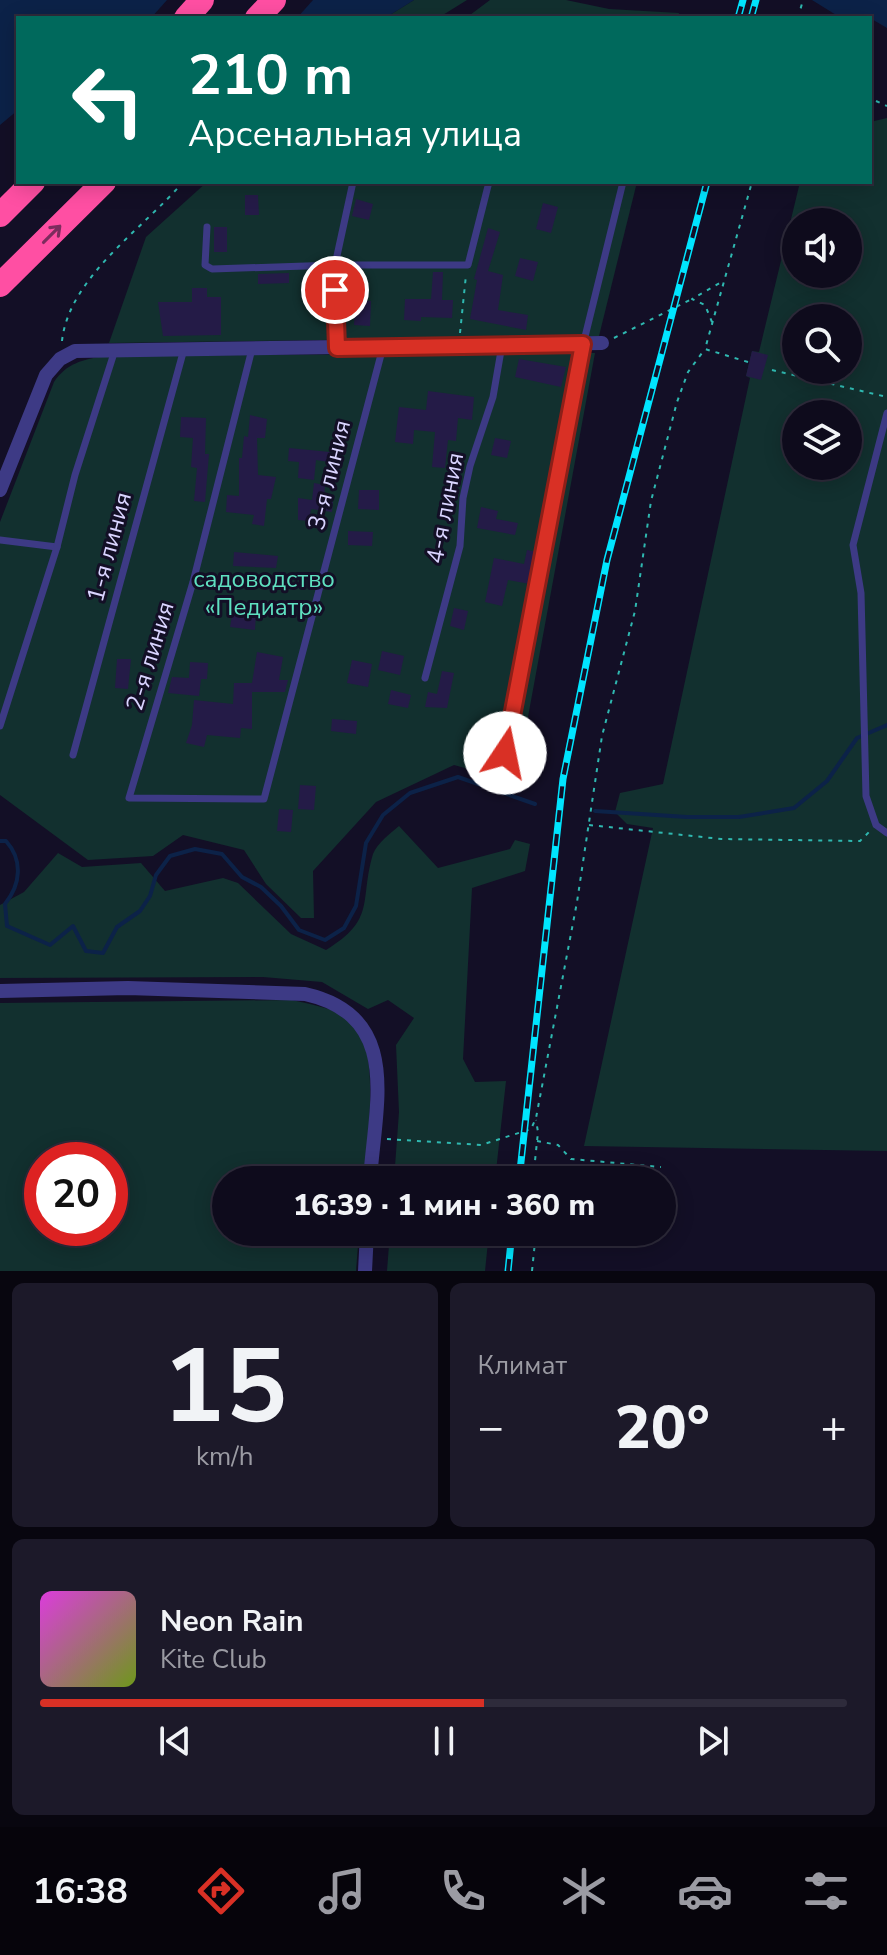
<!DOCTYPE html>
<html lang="ru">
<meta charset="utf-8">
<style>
body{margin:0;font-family:"Nunito Sans",sans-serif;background:#1c1929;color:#f1f3f6;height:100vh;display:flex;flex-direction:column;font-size:30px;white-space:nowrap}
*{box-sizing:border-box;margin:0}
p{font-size:26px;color:#9b9ba3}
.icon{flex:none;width:44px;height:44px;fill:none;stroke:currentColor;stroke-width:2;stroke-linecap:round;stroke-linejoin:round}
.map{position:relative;height:1271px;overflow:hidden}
.side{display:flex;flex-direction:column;gap:12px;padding:12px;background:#08060f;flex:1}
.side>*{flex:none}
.guide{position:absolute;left:16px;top:16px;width:856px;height:168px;border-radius:0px;box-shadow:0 4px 20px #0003,0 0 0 2px #2e2b3b;background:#00695c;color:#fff;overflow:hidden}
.controls{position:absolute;left:782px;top:208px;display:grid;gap:16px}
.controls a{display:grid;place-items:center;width:80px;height:80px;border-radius:50%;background:#0e0b1c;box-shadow:0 4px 20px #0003,0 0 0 2px #2e2b3b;font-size:40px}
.speed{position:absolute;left:24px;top:1142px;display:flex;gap:16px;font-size:40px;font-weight:700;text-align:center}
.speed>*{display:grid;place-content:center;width:104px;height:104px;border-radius:50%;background:#0e0b1c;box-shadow:0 4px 20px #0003,0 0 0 2px #2e2b3b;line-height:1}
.speed .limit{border:12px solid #d22;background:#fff;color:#111}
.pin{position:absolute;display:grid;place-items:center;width:68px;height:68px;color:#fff;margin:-34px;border:4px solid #fff;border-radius:50%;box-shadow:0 2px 8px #0007}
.me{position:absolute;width:88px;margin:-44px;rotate:11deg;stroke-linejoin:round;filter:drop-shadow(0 0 6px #0008)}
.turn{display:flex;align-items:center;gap:28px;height:168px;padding:0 40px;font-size:36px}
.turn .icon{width:104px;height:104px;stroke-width:2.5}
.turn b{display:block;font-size:56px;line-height:68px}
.big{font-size:60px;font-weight:800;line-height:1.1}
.side .tile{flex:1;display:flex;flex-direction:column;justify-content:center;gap:12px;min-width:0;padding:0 28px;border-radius:12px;background:#1c1929}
.side .dial{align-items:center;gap:0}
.dial b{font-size:104px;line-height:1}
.song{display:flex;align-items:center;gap:24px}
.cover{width:96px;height:96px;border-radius:12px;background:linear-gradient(135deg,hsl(300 70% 55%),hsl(80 70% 35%))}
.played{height:8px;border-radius:4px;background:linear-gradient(90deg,#d93025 55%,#2e2b3b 55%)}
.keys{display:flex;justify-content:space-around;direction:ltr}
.heat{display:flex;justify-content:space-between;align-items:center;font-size:44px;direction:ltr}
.side .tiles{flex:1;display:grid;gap:12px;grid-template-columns:1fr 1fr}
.tile:last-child{grid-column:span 2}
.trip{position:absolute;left:212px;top:1166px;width:464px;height:80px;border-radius:40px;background:#0e0b1c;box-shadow:0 4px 20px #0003,0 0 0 2px #2e2b3b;font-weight:800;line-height:80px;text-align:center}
.tab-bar{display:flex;height:128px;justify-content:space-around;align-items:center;background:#06040b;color:#9b9ba3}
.tab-bar .icon{width:56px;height:56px}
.tab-bar .current{color:#d93025}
.tab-bar b{font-size:36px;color:#f1f3f6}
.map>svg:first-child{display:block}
</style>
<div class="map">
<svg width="887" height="1271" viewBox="0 0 887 1271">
<rect width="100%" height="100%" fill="#130f26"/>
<g fill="#12302f" fill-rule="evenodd">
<path d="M414 0H467L438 18H385Z"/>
<path d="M490 0H566L609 9 679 13 678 18H466Z"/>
<path d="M887 118V1151L584 1146 653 828 627 824 615 812 620 793 663 784 750 378 746 376 752 351 759 352 800 182H870V122ZM796 222H848V274H796ZM796 318H848V370H796ZM796 414H848V466H796Z"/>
<path d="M207 182H637L599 336 109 343 146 237Z"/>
<path d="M595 353 516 782 454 765 376 802 313 871 314 918H301L266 884 244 850 183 835 153 856 88 860 0 795V522L54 382C67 363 82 360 104 356Z"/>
<path d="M399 826 438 868 510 849 515 840 530 844 525 871 472 888 463 1059 475 1082 506 1081 495 1180H394L399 1112 396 1045 414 1018 388 1000 368 1009 322 982 263 977 0 978V905L24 892 58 853 82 867 141 863 165 891 223 878 238 883 291 934 326 950C377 919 359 901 373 854 377 843 391 833 399 826Z"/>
<path d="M292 1000C312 1005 342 1009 356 1025 380 1055 367 1143 364 1180H226V1232H359L356 1271H0V1003ZM42 1160H110V1228H42Z"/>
<path d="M390 1232H489L485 1271H387Z"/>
</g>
<g fill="#0c2248">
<path d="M0 0H414L385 18H18V110L0 125Z"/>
<path d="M812 0H887V28L870 18H841Z"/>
</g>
<path fill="#130f26" d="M167 0H313L297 18H151Z"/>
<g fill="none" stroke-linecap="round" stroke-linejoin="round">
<g stroke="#0c2248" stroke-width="4">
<path d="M595 811 687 817H739L794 808 827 781 857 738 887 725"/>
<path d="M0 841H6C23 860 21 884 5 904L7 926 50 945 73 926 86 951 103 953 117 927 140 911 150 896 156 875 170 856 195 849 222 854 242 877 261 887 281 906 299 930 325 940 344 928 356 906 366 843 383 815 410 793 458 777 535 804"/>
</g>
</g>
<g fill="#241b47">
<path d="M245 195H258L259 215H245Z"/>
<path d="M356 199 373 204 369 220 352 216Z"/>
<path d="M543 203 558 207 551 233 536 229Z"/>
<rect x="214" y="227" width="13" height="25"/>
<path d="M488 228 500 232 488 271 503 275 498 310 528 315 526 330 470 319 477 280 474 279Z"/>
<path d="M520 258 538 262 533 281 515 276Z"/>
<path d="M433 272H443L442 300H453L452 318 421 317V321L404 320 405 299H431Z"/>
<path d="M289 273V283L258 284V274Z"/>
<path d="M192 288H207V297H221V335L163 336 158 302H192Z"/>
<path d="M355 300 371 301 370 326 354 325Z"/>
<path d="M752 351 768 355 761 380 746 376Z"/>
<path d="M519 359 566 367 561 387 515 377Z"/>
<path d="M428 391 474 397 472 420 458 418 456 441 448 440 445 468 432 467 435 432 414 430 413 444 395 442 399 407 426 410Z"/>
<path d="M250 415 267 419 265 438H257L258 475 276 477 271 499H267L264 526 252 524 254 515 226 512 227 495 239 496V458H242L244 436 248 437Z"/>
<path d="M181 417 206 418 205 454H209L205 502 194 501 197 468 191 467 193 438 180 437Z"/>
<path d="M495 438 511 441 507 458 491 455Z"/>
<path d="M289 448 330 452 329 462 316 460 314 480 298 478 299 462 288 461Z"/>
<path d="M314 483 325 485 324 501 333 502 332 512 311 509 309 521 298 520V498L312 500Z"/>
<path d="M359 490H379V510L358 509Z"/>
<path d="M481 507 498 511 496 519 518 523 515 535 477 528Z"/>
<path d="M348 531 373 532 372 546 348 545Z"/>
<path d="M527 550 537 552 530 584 508 580 502 606 485 602 494 558 524 564Z"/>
<path d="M234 552 278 556 276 568 233 566Z"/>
<path d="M454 608 468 611 464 630 450 626Z"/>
<path d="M256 614 255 630 230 627 232 616Z"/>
<path d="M382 651 404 656 400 675 378 670Z"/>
<path d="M257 652 283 657 279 680H288L285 692H252V729L241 728 240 738 207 735 204 747 186 743 192 725 194 700 233 704 234 683H252Z"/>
<path d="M117 659H131L128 689 115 688Z"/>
<path d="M352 660 372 664 368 687 347 683Z"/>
<path d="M190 662 208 663 207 679H201L199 696 168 693 172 677 189 678Z"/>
<path d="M442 671 454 673 447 708 425 707 428 692 437 694Z"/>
<path d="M391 690 411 695 408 708 388 704Z"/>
<path d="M332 719 357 721 356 734 331 731Z"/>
<path d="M300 785 316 786 314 810 298 809Z"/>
<path d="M279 809 293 810 291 832 277 831Z"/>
</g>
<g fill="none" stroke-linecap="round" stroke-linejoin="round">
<g stroke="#2fb8b0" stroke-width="2" stroke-dasharray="4 6" stroke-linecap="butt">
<path d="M798 18 803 0"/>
<path d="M870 93 876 101 887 106"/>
<path d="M712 322 705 305 692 299 723 281"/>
<path d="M460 333 466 275"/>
<path d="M614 338 692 299"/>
<path d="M62 341C69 277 144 228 183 182"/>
<path d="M748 362 705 349 752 182"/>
<path d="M772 370 887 397"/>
<path d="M589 825 721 839 860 841 870 831"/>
<path d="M387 1139 481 1145 531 1129 536 1118 577 902 602 736 635 611 651 501 677 402 688 372 705 349"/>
<path d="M537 1141 558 1145 571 1159 661 1167"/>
<path d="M533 1180 538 1132 536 1120"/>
<path d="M532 1271 536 1232"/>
</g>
<g stroke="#3d3a85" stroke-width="7">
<path d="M207 227 205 265 212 269 335 265H468L489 182"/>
<path d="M337 348 335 265 353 182"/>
<path d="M252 349 193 582 129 798 264 799 383 347"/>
<path d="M887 413 853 545 861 593 866 796 876 825 887 833"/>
<path d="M0 540 57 547"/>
<path d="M425 678 460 546 463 498 470 466 493 397 502 345"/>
<path d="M0 726 57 547 75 475 115 350"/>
<path d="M505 753 581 353 623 182"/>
<path d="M73 755 184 349"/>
</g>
<g stroke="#3d3a85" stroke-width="14">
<path d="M0 490 46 375 60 359 75 351 602 343"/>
<path d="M0 991 128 988 305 994C403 1016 375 1104 370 1180"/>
<path d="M365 1271 367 1232"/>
</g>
<g stroke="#ff4fa3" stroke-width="24">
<path d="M186 18 202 0"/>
<path d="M257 18 274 0"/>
<path d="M0 215 33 182"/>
<path d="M0 285 104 182"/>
</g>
<defs>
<g id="rail">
<path d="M738 18 743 0"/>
<path d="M751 18 756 0"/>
<path d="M519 1180 563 779 607 560 707 182"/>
<path d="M508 1271 512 1232"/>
</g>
</defs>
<use href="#rail" stroke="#00e5ff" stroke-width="7"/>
<use href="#rail" stroke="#130f26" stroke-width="4" stroke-dasharray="12" stroke-linecap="butt"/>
</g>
<defs><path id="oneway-shaft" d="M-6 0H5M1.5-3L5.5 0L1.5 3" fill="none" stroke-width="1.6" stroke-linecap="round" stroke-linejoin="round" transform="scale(2)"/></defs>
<use stroke="#7d2c5e" href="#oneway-shaft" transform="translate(52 234) rotate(-45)"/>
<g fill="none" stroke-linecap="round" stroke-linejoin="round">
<defs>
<path id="route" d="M335 290 337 348 583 344 505 753"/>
</defs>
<use href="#route" stroke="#8d1f18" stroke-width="20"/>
<use href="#route" stroke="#d93025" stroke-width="14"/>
</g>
<g text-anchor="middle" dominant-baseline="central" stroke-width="6" stroke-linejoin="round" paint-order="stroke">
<g font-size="24" fill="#d9d4ff" stroke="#130f26">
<text transform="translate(329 475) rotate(-76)">3-я линия</text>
<text transform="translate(445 508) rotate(-79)">4-я линия</text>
<text transform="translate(109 547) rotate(-75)">1-я линия</text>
<text transform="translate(150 656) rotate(-73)">2-я линия</text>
</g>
<g font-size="24" fill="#5fe0c0" stroke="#130f26">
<text x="264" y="579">садоводство<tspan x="264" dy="28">«Педиатр»</tspan></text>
</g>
</g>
</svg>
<div class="controls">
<a><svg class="icon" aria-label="sound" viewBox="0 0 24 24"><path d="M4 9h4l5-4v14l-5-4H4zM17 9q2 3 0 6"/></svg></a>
<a><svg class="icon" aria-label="search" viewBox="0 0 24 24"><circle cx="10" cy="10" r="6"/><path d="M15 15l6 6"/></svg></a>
<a><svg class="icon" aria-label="layers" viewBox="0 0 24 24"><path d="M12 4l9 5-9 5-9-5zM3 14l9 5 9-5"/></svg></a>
</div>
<div class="speed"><div class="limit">20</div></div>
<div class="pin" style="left:335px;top:290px;background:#d93025"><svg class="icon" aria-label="arrive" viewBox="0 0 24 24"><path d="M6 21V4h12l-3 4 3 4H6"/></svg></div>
<svg class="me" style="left:505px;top:753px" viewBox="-20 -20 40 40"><circle r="19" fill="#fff"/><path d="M0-13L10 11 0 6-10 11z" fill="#d93025"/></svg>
<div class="trip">16:39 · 1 мин · 360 m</div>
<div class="guide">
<div class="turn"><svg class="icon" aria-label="left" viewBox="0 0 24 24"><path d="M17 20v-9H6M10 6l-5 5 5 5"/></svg><div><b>210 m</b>Арсенальная улица</div></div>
</div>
</div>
<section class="side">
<div class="tiles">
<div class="tile dial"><b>15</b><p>km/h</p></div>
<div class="tile"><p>Климат</p>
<div class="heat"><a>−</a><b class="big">20°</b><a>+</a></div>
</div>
<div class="tile">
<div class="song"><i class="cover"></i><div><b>Neon Rain</b><p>Kite Club</p></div></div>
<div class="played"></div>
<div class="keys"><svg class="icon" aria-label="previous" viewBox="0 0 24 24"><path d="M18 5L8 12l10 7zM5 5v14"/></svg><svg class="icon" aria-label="pause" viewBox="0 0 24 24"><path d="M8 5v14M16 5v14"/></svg><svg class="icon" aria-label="next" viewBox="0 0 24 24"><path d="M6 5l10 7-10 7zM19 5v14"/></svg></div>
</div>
</div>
</section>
<nav class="tab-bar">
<b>16:38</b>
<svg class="icon current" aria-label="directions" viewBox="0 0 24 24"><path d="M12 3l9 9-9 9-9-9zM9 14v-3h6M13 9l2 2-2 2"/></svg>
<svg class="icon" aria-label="music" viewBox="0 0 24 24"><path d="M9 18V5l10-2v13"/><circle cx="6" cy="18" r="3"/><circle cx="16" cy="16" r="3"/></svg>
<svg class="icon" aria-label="phone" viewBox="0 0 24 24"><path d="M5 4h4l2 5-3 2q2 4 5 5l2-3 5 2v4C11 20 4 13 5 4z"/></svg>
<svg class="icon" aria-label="climate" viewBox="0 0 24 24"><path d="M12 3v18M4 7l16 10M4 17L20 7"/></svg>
<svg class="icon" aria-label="car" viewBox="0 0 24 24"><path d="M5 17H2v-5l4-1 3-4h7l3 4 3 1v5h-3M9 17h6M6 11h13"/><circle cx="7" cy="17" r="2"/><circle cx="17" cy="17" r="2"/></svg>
<svg class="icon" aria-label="filters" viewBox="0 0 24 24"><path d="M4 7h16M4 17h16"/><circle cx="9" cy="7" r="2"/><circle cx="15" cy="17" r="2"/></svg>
</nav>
